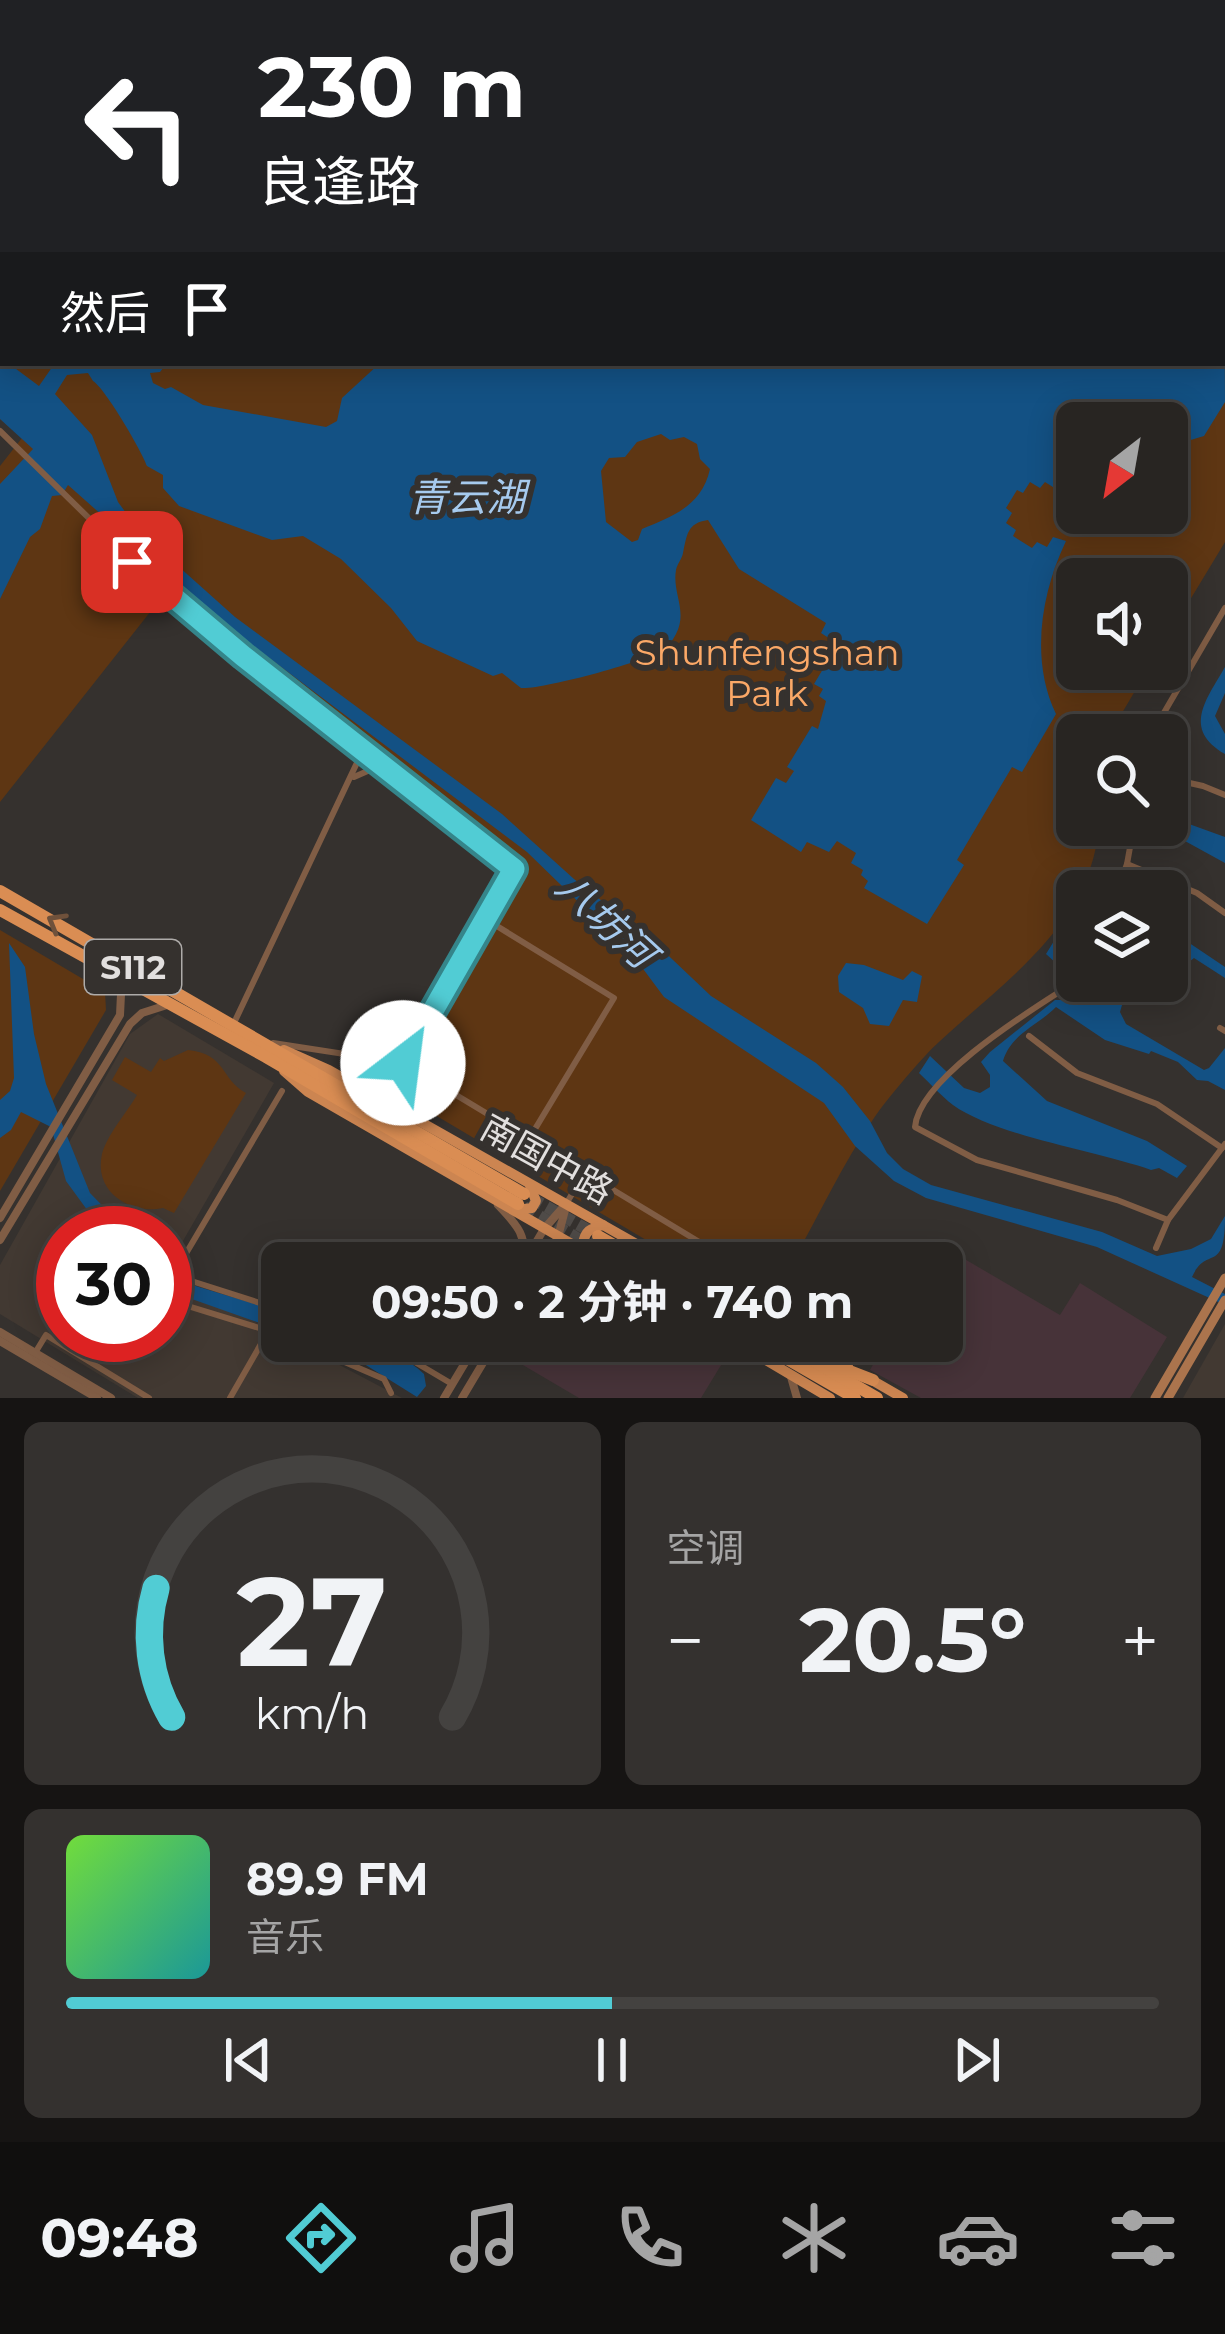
<!DOCTYPE html>
<html lang="zh">
<meta charset="utf-8">
<style>
body{margin:0;font-family:Montserrat,"Noto Sans SC",sans-serif;background:#34312f;color:#f1f3f6;height:100vh;display:flex;flex-direction:column;font-size:45px;white-space:nowrap}
*{box-sizing:border-box;margin:0}
p{font-size:39px;color:#a5a5a5}
.icon{flex:none;width:66px;height:66px;fill:none;stroke:currentColor;stroke-width:2;stroke-linecap:round;stroke-linejoin:round}
.map{position:relative;height:1398px;overflow:hidden}
.sheet{display:flex;flex-direction:column;gap:24px;padding:24px;background:#161413;flex:1}
.sheet>*{flex:none}
.banner{position:absolute;left:0px;top:0px;width:1227px;height:366px;box-shadow:0 6px 30px #0003,0 0 0 3px #444240;background:#202124;color:#fff;overflow:hidden}
.needle{width:78px;rotate:211deg}
.controls{position:absolute;left:1056px;top:402px;display:grid;gap:24px}
.controls a{display:grid;place-items:center;width:132px;height:132px;border-radius:18px;background:#282522;box-shadow:0 6px 30px #0003,0 0 0 3px #444240;font-size:60px}
.speed{position:absolute;left:36px;top:1206px;display:flex;gap:24px;font-size:60px;font-weight:700;text-align:center}
.speed>*{display:grid;place-content:center;width:156px;height:156px;border-radius:50%;background:#282522;box-shadow:0 6px 30px #0003,0 0 0 3px #444240;line-height:1}
.speed .limit{border:18px solid #d22;background:#fff;color:#111}
.pin{position:absolute;display:grid;place-items:center;width:102px;height:102px;color:#fff;margin:-51px;border-radius:24px;box-shadow:0 6px 18px #0006}
.me{position:absolute;width:132px;margin:-66px;rotate:30deg;stroke-linejoin:round;filter:drop-shadow(0 0 9px #0008)}
.turn{display:flex;align-items:center;gap:42px;height:252px;padding:0 60px;font-size:54px}
.turn .icon{width:156px;height:156px;stroke-width:2.5}
.turn b{display:block;font-size:84px;line-height:102px}
.then{display:flex;align-items:center;height:114px;padding:0 60px;background:#0003;gap:24px;font-size:45px}
.big{font-size:90px;font-weight:700;line-height:1.1}
.sheet .widget{flex:1;display:flex;flex-direction:column;justify-content:center;gap:18px;min-width:0;padding:0 42px;border-radius:18px;background:#34312f}
.sheet .dial{align-items:center;gap:0}
.dial svg{height:312px;overflow:visible;fill:none;stroke:#444240;stroke-width:7;stroke-linecap:round;text-anchor:middle}
.dial text{fill:#f1f3f6;stroke:none}
.song{display:flex;align-items:center;gap:36px}
.cover{width:144px;height:144px;border-radius:18px;background:linear-gradient(135deg,hsl(100 70% 55%),hsl(180 70% 35%))}
.played{height:12px;border-radius:6px;background:linear-gradient(90deg,#51ccd4 50%,#444240 50%)}
.keys{display:flex;justify-content:space-around;direction:ltr}
.heat{display:flex;justify-content:space-between;align-items:center;font-size:66px;direction:ltr}
.sheet .tiles{flex:1;display:grid;gap:24px;grid-template-columns:1fr 1fr}
.widget:last-child{grid-column:span 2}
.trip{position:absolute;left:261px;top:1242px;width:702px;height:120px;border-radius:18px;background:#282522;box-shadow:0 6px 30px #0003,0 0 0 3px #444240;font-weight:700;line-height:120px;text-align:center}
.tabs{display:flex;height:192px;justify-content:space-around;align-items:center;background:#100f0e;color:#a5a5a5}
.tabs .icon{width:84px;height:84px}
.tabs .selected{color:#51ccd4}
.tabs b{font-size:54px;color:#f1f3f6}
.map>svg:first-child{display:block}
</style>
<div class="map">
<svg width="1225" height="1398" viewBox="0 0 1225 1398">
<rect width="100%" height="100%" fill="#35312e"/>
<g fill="#473339">
<path d="M939 1244 1060 1315 1080 1283 1167 1337 1130 1398H921L870 1370 886 1341H942V1263H929Z"/>
<path d="M508 1341H711L729 1352 701 1398H579L501 1352Z"/>
</g>
<g fill="#423932">
<path d="M158 1014 274 1083 165 1272V1233H63V1335H165V1276L282 1335V1341H294L402 1398H138L0 1314V1265L130 1034Z"/>
<path d="M1225 1324V1398H1183Z"/>
</g>
<g fill="#5e3613" fill-rule="evenodd">
<path d="M0 0H1225V542L1167 638V579H1077V669H1148L1109 735H1077V825H1099C1092 923 1006 980 940 1041 923 1056 887 1099 874 1118 843 1163 819 1215 792 1263H685L381 1083 514 853 381 755 369 750 353 762 350 747 162 597 0 802V466L22 438 0 419ZM3 3H1224V363H3ZM1077 423H1167V513H1077Z"/>
<path d="M0 930 105 992 106 1010 0 1191Z"/>
<path d="M188 1050C227 1054 220 1079 246 1093L174 1213 163 1208C132 1215 93 1193 102 1154 107 1135 127 1112 137 1095L112 1080 125 1057 151 1072 160 1058 164 1061Z"/>
</g>
<path fill="#925622" d="M469 0H1108L466 3Z"/>
<g fill="#135184" fill-rule="evenodd">
<path d="M0 0H202L3 3 0 232Z"/>
<path d="M1224 185 1225 402 1204 436 1167 447V423H1077V513H1083L1074 527 1064 517 1071 505 1061 498 1064 494 1045 482 1040 488 1030 482 1023 493 1017 490 1006 508 1012 513 1006 523 1016 530 1013 536 1032 548 1037 542 1047 547 1053 537 1066 541C1041 593 1030 660 1056 714L1022 772 1012 767 957 860 964 865 927 924 864 888 868 881 861 875 863 870 851 863 856 853 837 841 829 852 807 842 801 852 751 820 776 778 786 783 794 771 787 767 812 726 818 729 826 701 819 696 823 689 814 684 838 644 821 633 826 623 739 569 708 520C687 523 687 535 683 553 682 559 677 564 676 570 672 593 688 611 676 634 672 641 670 645 664 649 649 661 541 690 521 688L502 673 493 676 417 641 391 608 341 559 303 536 272 540 179 506 163 488V475L147 466C143 453 105 388 93 381L88 373 67 375 55 394 92 435 118 502 140 532 235 617 502 814 574 879 653 941 711 996 816 1063 843 1087 870 1121 887 1153 903 1169 931 1185 1102 1232 1157 1256 1191 1249 1211 1239 1225 1216C1225 1276 1207 1244 1192 1277L1225 1294V1305L1097 1247 926 1198 894 1181 855 1146 824 1103 664 997 632 954 527 852 228 627 68 485 62 495 52 496 40 529 30 537 0 599V484L33 449 0 419V357L39 386 55 363H167L160 372 150 373 153 383 165 389 171 387 203 405 326 427 337 421 342 398 380 363H595L605 369 614 363H1224ZM661 434 670 440 684 437 697 444 700 459 710 469C702 505 674 516 642 529L638 540 632 542 606 522 601 471 609 458 625 457 637 442Z"/>
<path d="M1225 667V693L1215 716 1225 734V754C1182 729 1206 700 1225 667Z"/>
<path d="M1167 816 1225 837V863L1174 835 1170 841 1145 835 1147 825H1167Z"/>
<path d="M1067 920 1077 927V981H1129L1120 1012 1126 1024 1204 1070 1209 1068 1225 1048V1090L1208 1081 1197 1080 1178 1062 1151 1051 1149 1054 1105 1040 1056 1007C1037 1026 1011 1034 1003 1061L1047 1101 1147 1141 1187 1166 1177 1178 1159 1168 1151 1170C1097 1151 996 1136 953 1105 941 1096 930 1083 919 1073L930 1056 964 1088 980 1093 990 1087V1075L981 1062 990 1052 1055 1000H1072L1078 994V983L1046 954Z"/>
<path d="M1167 928 1225 967V978L1194 958 1181 968 1184 961 1167 940Z"/>
<path d="M9 943 25 967 34 1034 46 1084 90 1193 129 1233H104L66 1181 51 1127 21 1112 11 1130 0 1138V1100L10 1091 14 1078Z"/>
<path d="M846 963 864 965 903 980 912 971 922 976 917 1002 903 1000 889 1026 870 1024 863 1008 839 992 838 976Z"/>
<path d="M165 1265 189 1284 282 1312V1331L172 1292 165 1287Z"/>
<path d="M308 1341C352 1341 390 1342 424 1374L426 1386 417 1397 361 1362Z"/>
</g>
<g fill="none" stroke-linecap="round" stroke-linejoin="round">
<g stroke="#4f4b48" stroke-width="12" stroke-dasharray="12 6" stroke-linecap="butt">
<path d="M531 1198 597 1235"/>
<path d="M524 1207 589 1245"/>
</g>
<g stroke="#805d45" stroke-width="6">
<path d="M0 431 152 580 513 869 487 920 614 998 529 1139 734 1263"/>
<path d="M1151 735 1225 608"/>
<path d="M354 777 379 766"/>
<path d="M1167 778 1203 786 1225 795"/>
<path d="M1127 864 1197 893 1225 913"/>
<path d="M1117 891 1127 864 1134 825"/>
<path d="M1067 987C1028 1012 919 1079 915 1127L977 1160 1117 1200 1168 1220"/>
<path d="M234 1023 363 750"/>
<path d="M1220 1028 1225 1031"/>
<path d="M1029 1036 1077 1073 1157 1104 1222 1148"/>
<path d="M273 1043 403 1063 529 1139"/>
<path d="M404 1062 487 920"/>
<path d="M282 1091 178 1267 182 1278 282 1310"/>
<path d="M566 1204 584 1174"/>
<path d="M1156 1248 1168 1220 1225 1144"/>
<path d="M165 1299 282 1335"/>
<path d="M296 1341 384 1379 391 1393"/>
<path d="M365 1341 398 1352 452 1384"/>
<path d="M35 1353 46 1335 149 1398"/>
<path d="M230 1398 269 1330"/>
</g>
<g stroke="#805d45" stroke-width="8">
<path d="M498 1205C515 1223 530 1237 521 1263"/>
<path d="M0 1218 120 1015 121 994 110 973"/>
<path d="M0 1240 130 1024 142 1013 167 1005"/>
<path d="M525 1261 544 1229 566 1204"/>
<path d="M542 1263 558 1237 565 1210"/>
<path d="M549 1263 572 1257 594 1261"/>
<path d="M0 1332 111 1398"/>
<path d="M0 1341 97 1398"/>
<path d="M791 1377 797 1398"/>
<path d="M444 1398 478 1341"/>
<path d="M462 1398 496 1341"/>
</g>
<g stroke="#ab744d" stroke-width="9">
<path d="M1155 1398 1225 1278"/>
<path d="M1168 1398 1225 1300"/>
</g>
<g stroke="#cc8551" stroke-width="10">
<path d="M284 1050 329 1070 670 1263"/>
<path d="M284 1071 308 1092 605 1263"/>
<path d="M516 1210 532 1208 536 1201 530 1186"/>
<path d="M592 1253 583 1245C584 1231 591 1228 603 1225"/>
<path d="M734 1341 830 1398"/>
<path d="M805 1341 848 1366"/>
<path d="M870 1379 903 1398"/>
</g>
<g stroke="#da8d53" stroke-width="12">
<path d="M0 891 524 1194"/>
<path d="M0 910 266 1057 518 1204"/>
<path d="M598 1236 645 1263"/>
<path d="M593 1247 621 1263"/>
<path d="M756 1341 855 1398"/>
<path d="M779 1341 877 1398"/>
<path d="M829 1363 873 1380"/>
</g>
</g>
<defs><path id="oneway-chevron" d="M-2-3.5L2.5 0L-2 3.5" fill="none" stroke-width="1.6" stroke-linecap="round" stroke-linejoin="round" transform="scale(3)"/></defs>
<use stroke="#6f513b" href="#oneway-chevron" transform="translate(56 922) rotate(-150)"/>
<g fill="none" stroke-linecap="round" stroke-linejoin="round">
<defs>
<path id="route" d="M132 562 243 656 514 869 403 1063"/>
</defs>
<use href="#route" stroke="#35858a" stroke-width="30"/>
<use href="#route" stroke="#51ccd4" stroke-width="21"/>
</g>
<g text-anchor="middle" dominant-baseline="central" stroke-width="12" stroke-linejoin="round" paint-order="stroke">
<rect fill="#35312e" stroke="#aeaba9" stroke-width="3" x="85" y="940" width="96" height="54" rx="9"/>
<g font-size="33" font-weight="bold" fill="#e2dfde">
<text x="133" y="967">S112</text>
</g>
<g font-size="36" fill="#fba867" stroke="#35312e">
<text x="767" y="652">Shunfengshan<tspan x="767" dy="41">Park</tspan></text>
</g>
<g font-size="36" fill="#e2dfde" stroke="#35312e">
<text transform="translate(547 1159) rotate(29)">南国中路</text>
</g>
<g font-size="39" font-style="italic" fill="#a6caee" stroke="#35312e">
<text x="467" y="497">青云湖</text>
<text transform="translate(606 920) rotate(43)">八坊河</text>
</g>
</g>
</svg>
<div class="controls">
<a><svg class="needle" viewBox="-14 -14 28 28"><path d="M0-13l5 13h-10z" fill="#e53935"/><path d="M0 13l5-13h-10z" fill="#a5a5a5"/></svg></a>
<a><svg class="icon" aria-label="sound" viewBox="0 0 24 24"><path d="M4 9h4l5-4v14l-5-4H4zM17 9q2 3 0 6"/></svg></a>
<a><svg class="icon" aria-label="search" viewBox="0 0 24 24"><circle cx="10" cy="10" r="6"/><path d="M15 15l6 6"/></svg></a>
<a><svg class="icon" aria-label="layers" viewBox="0 0 24 24"><path d="M12 4l9 5-9 5-9-5zM3 14l9 5 9-5"/></svg></a>
</div>
<div class="speed"><div class="limit">30</div></div>
<div class="pin" style="left:132px;top:562px;background:#d93025"><svg class="icon" aria-label="arrive" viewBox="0 0 24 24"><path d="M6 21V4h12l-3 4 3 4H6"/></svg></div>
<svg class="me" style="left:403px;top:1063px" viewBox="-20 -20 40 40"><circle r="19" fill="#fff"/><path d="M0-13L10 11 0 6-10 11z" fill="#51ccd4"/></svg>
<div class="trip">09:50 · 2 分钟 · 740 m</div>
<div class="banner">
<div class="turn"><svg class="icon" aria-label="left" viewBox="0 0 24 24"><path d="M17 20v-9H6M10 6l-5 5 5 5"/></svg><div><b>230 m</b>良逢路</div></div>
<div class="then">然后<svg class="icon" aria-label="arrive" viewBox="0 0 24 24"><path d="M6 21V4h12l-3 4 3 4H6"/></svg></div>
</div>
</div>
<section class="sheet">
<div class="tiles">
<div class="widget dial"><svg viewBox="0 0 100 80">
<path d="M14 69A42 42 0 1 1 86 69"/>
<path d="M14 69A42 42 0 0 1 10 36" stroke="#51ccd4"/>
<text x="50" y="56" font-size="32" font-weight="700">27</text>
<text x="50" y="72" font-size="11">km/h</text>
</svg></div>
<div class="widget"><p>空调</p>
<div class="heat"><a>−</a><b class="big">20.5°</b><a>+</a></div>
</div>
<div class="widget">
<div class="song"><i class="cover"></i><div><b>89.9 FM</b><p>音乐</p></div></div>
<div class="played"></div>
<div class="keys"><svg class="icon" aria-label="previous" viewBox="0 0 24 24"><path d="M18 5L8 12l10 7zM5 5v14"/></svg><svg class="icon" aria-label="pause" viewBox="0 0 24 24"><path d="M8 5v14M16 5v14"/></svg><svg class="icon" aria-label="next" viewBox="0 0 24 24"><path d="M6 5l10 7-10 7zM19 5v14"/></svg></div>
</div>
</div>
</section>
<nav class="tabs">
<b>09:48</b>
<svg class="icon selected" aria-label="directions" viewBox="0 0 24 24"><path d="M12 3l9 9-9 9-9-9zM9 14v-3h6M13 9l2 2-2 2"/></svg>
<svg class="icon" aria-label="music" viewBox="0 0 24 24"><path d="M9 18V5l10-2v13"/><circle cx="6" cy="18" r="3"/><circle cx="16" cy="16" r="3"/></svg>
<svg class="icon" aria-label="phone" viewBox="0 0 24 24"><path d="M5 4h4l2 5-3 2q2 4 5 5l2-3 5 2v4C11 20 4 13 5 4z"/></svg>
<svg class="icon" aria-label="climate" viewBox="0 0 24 24"><path d="M12 3v18M4 7l16 10M4 17L20 7"/></svg>
<svg class="icon" aria-label="car" viewBox="0 0 24 24"><path d="M5 17H2v-5l4-1 3-4h7l3 4 3 1v5h-3M9 17h6M6 11h13"/><circle cx="7" cy="17" r="2"/><circle cx="17" cy="17" r="2"/></svg>
<svg class="icon" aria-label="filters" viewBox="0 0 24 24"><path d="M4 7h16M4 17h16"/><circle cx="9" cy="7" r="2"/><circle cx="15" cy="17" r="2"/></svg>
</nav>
